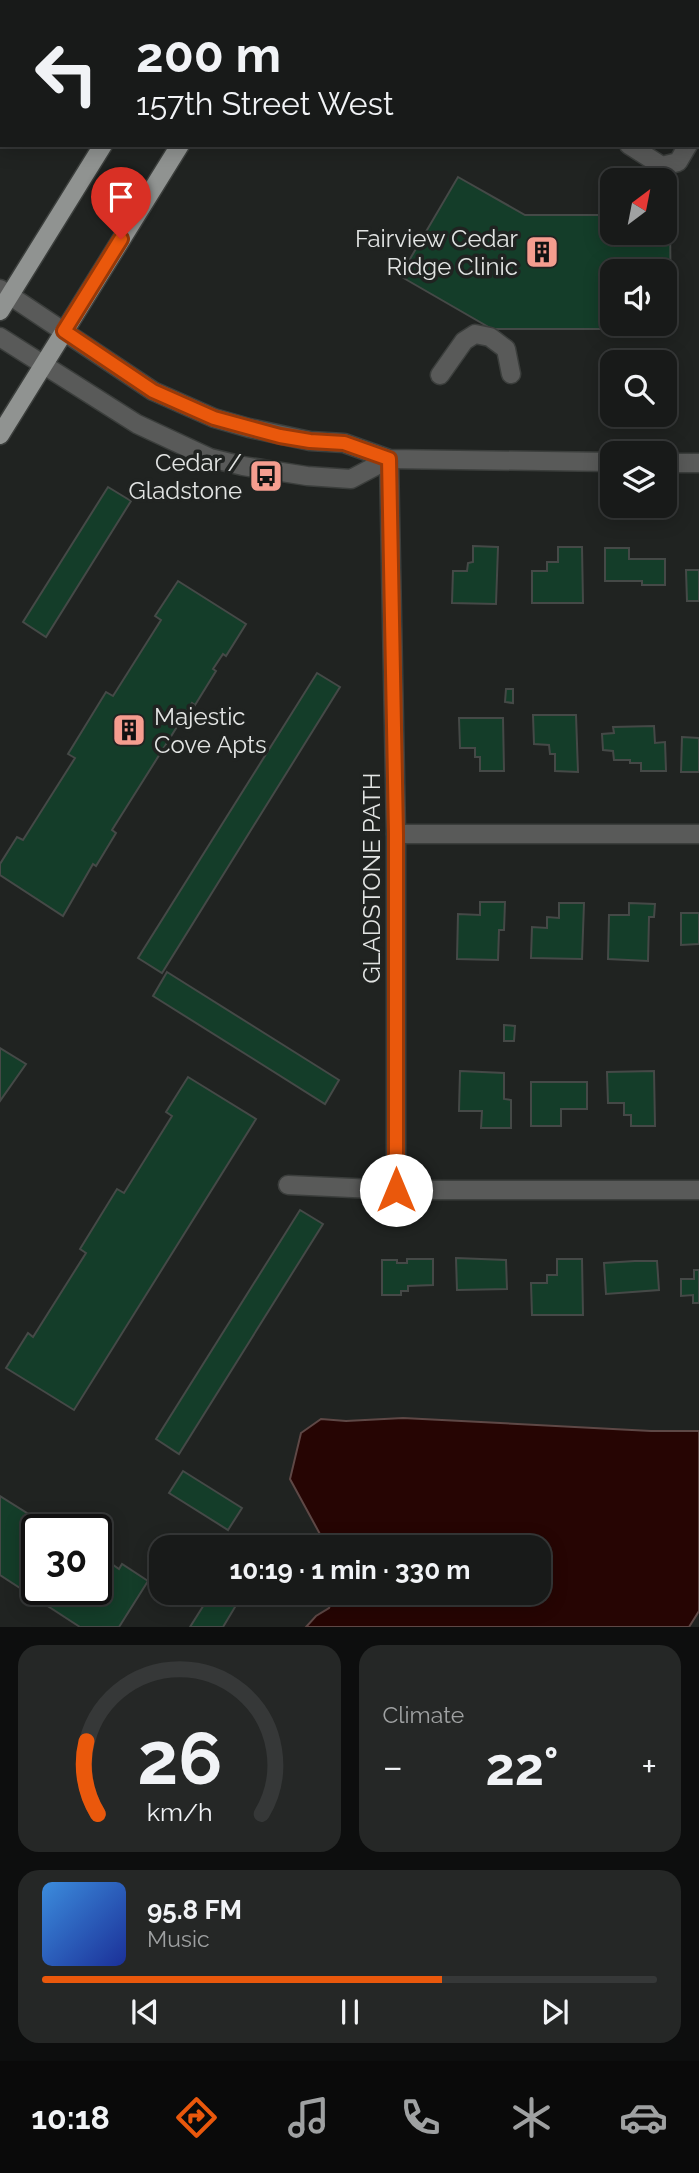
<!DOCTYPE html>
<meta charset="utf-8">
<style>
body{margin:0;font-family:Raleway,sans-serif;background:#252726;color:#f1f3f6;height:100vh;display:flex;flex-direction:column;font-size:26px;white-space:nowrap}
*{box-sizing:border-box;margin:0}
p{font-size:23px;color:#9fa1a2}
.icon{flex:none;width:38px;height:38px;fill:none;stroke:currentColor;stroke-width:2;stroke-linecap:round;stroke-linejoin:round}
.map{position:relative;height:1627px;overflow:hidden}
.sheet{display:flex;flex-direction:column;gap:18px;padding:18px;background:#0d0e0e;flex:1}
.sheet>*{flex:none}
.hud{position:absolute;left:0px;top:0px;width:700px;height:147px;box-shadow:0 4px 18px #0003,0 0 0 2px #363838;background:#181a19;color:#f1f3f6;overflow:hidden}
.needle{width:46px;rotate:32deg}
.buttons{position:absolute;left:600px;top:168px;display:grid;gap:14px}
.buttons a{display:grid;place-items:center;width:77px;height:77px;border-radius:14px;background:#181a19;box-shadow:0 4px 18px #0003,0 0 0 2px #363838;font-size:35px}
.speed{position:absolute;left:21px;top:1514px;display:flex;gap:14px;font-size:35px;font-weight:700;text-align:center}
.speed>*{display:grid;place-content:center;width:91px;height:91px;border-radius:50%;background:#181a19;box-shadow:0 4px 18px #0003,0 0 0 2px #363838;line-height:1}
.speed .limit{border:4px solid #111;border-radius:10px;background:#fff;color:#111}
.pin{position:absolute;display:grid;place-items:center;width:60px;height:60px;color:#fff;margin:-72px -30px;border-radius:50% 50% 50% 0;rotate:-45deg;box-shadow:0 0 7px #0007}
.pin .icon{rotate:45deg}
.me{position:absolute;width:77px;margin:-38px;rotate:0deg;stroke-linejoin:round;filter:drop-shadow(0 0 5px #0008)}
.turn{display:flex;align-items:center;gap:24px;height:147px;padding:0 21px;font-size:32px}
.turn .icon{width:91px;height:91px;stroke-width:2.5}
.turn b{display:block;font-size:49px;line-height:60px}
.big{font-size:52px;font-weight:700;line-height:1.1}
.sheet .widget{flex:1;display:flex;flex-direction:column;justify-content:center;gap:10px;min-width:0;padding:0 24px;border-radius:21px;background:#252726}
.sheet .dial{align-items:center;gap:0}
.dial svg{height:182px;overflow:visible;fill:none;stroke:#363838;stroke-width:7;stroke-linecap:round;text-anchor:middle}
.dial text{fill:#f1f3f6;stroke:none}
.song{display:flex;align-items:center;gap:21px}
.cover{width:84px;height:84px;border-radius:10px;background:linear-gradient(135deg,hsl(210 70% 55%),hsl(230 70% 35%))}
.played{height:7px;border-radius:4px;background:linear-gradient(90deg,#ea580c 65%,#363838 65%)}
.keys{display:flex;justify-content:space-around;direction:ltr}
.heat{display:flex;justify-content:space-between;align-items:center;font-size:38px;direction:ltr}
.sheet .tiles{flex:1;display:grid;gap:18px;grid-template-columns:1fr 1fr}
.widget:last-child{grid-column:span 2}
.trip{position:absolute;left:149px;top:1535px;width:402px;height:70px;border-radius:21px;background:#181a19;box-shadow:0 4px 18px #0003,0 0 0 2px #363838;font-weight:700;line-height:70px;text-align:center}
.menu{display:flex;height:112px;justify-content:space-around;align-items:center;background:#0a0a0a;color:#9fa1a2}
.menu .icon{width:49px;height:49px}
.menu .selected{color:#ea580c}
.menu b{font-size:32px;color:#f1f3f6}
.map>svg:first-child{display:block}
</style>
<div class="map">
<svg width="699" height="1627" viewBox="0 0 699 1627">
<rect width="100%" height="100%" fill="#202321"/>
<path fill="#260503" stroke="#5e4846" stroke-width="2" d="M403 1418 651 1431H699V1611L689 1627H306L316 1616 329 1608 335 1593 539 1592V1547H327L290 1479 301 1433 321 1419 346 1421Z"/>
<g fill="#143d29" stroke="#454947" stroke-width="2" fill-rule="evenodd">
<path d="M0 0 23 2H2L0 65Z"/>
<path d="M458 0H699V17L698 2H457Z"/>
<path d="M458 177 525 215H612V233H665V215H670L671 329H492L400 276ZM612 271H665V324H612Z"/>
<path d="M108 487 131 501 46 637 23 622Z"/>
<path d="M473 546 498 547 496 604 452 603 453 571H467L468 563 473 562Z"/>
<path d="M558 547H582L583 603H532V571H547V562H558Z"/>
<path d="M605 548H629V559H665V585H642V581H605Z"/>
<path d="M686 570H699V601H687Z"/>
<path d="M178 581 246 624 226 656 223 654 213 669 216 671 195 705 192 703 112 830 116 833 96 866 93 864 63 916 0 875V864L17 837 23 840 75 758 68 754 106 692 113 696 161 620 155 616Z"/>
<path d="M317 673 340 687 162 973 138 958Z"/>
<path d="M506 689H513V703L505 702Z"/>
<path d="M533 715H576L578 772 555 771V754H550L549 745 534 744Z"/>
<path d="M459 718H503L504 771H480V757H475V748H460Z"/>
<path d="M654 726 655 743 665 742 666 771H641V763H630V760H614L613 751 603 750 602 734 614 733 613 727Z"/>
<path d="M682 737 699 738V772H681Z"/>
<path d="M480 902H505L504 930H499L498 960 457 959 458 914 480 915Z"/>
<path d="M559 903H584L582 959 531 958 532 927 547 928V917L559 918Z"/>
<path d="M629 903 655 904 654 917H649L648 961 608 959 609 915H629Z"/>
<path d="M681 913H699V944L681 945Z"/>
<path d="M167 972 339 1080 325 1104 153 996Z"/>
<path d="M504 1025 515 1026 514 1041H504Z"/>
<path d="M0 1048 26 1064 0 1101Z"/>
<path d="M460 1071 504 1073V1099L511 1100V1128H481L482 1111H459Z"/>
<path d="M654 1071 655 1126H631V1115H624V1103H608L607 1072Z"/>
<path d="M188 1077 256 1119 74 1410 6 1368 28 1333 33 1337 86 1253 80 1249 117 1189 124 1193 172 1116 166 1112Z"/>
<path d="M531 1082H587V1109H561V1126H531Z"/>
<path d="M300 1210 323 1224 179 1454 156 1439Z"/>
<path d="M456 1258 506 1260 507 1289 457 1290Z"/>
<path d="M407 1259H433V1285L408 1286V1291H401V1295H382V1260H397V1263H407Z"/>
<path d="M557 1259H582L583 1315H532L531 1283H547V1275H557Z"/>
<path d="M635 1261H657L659 1290 606 1294 604 1263Z"/>
<path d="M694 1270H699V1303H693V1295L681 1296V1279H694Z"/>
<path d="M183 1471 242 1508 228 1530 169 1493Z"/>
<path d="M0 1496 54 1530H37V1589H96V1553L119 1569 122 1564 148 1581 119 1627H80L0 1575Z"/>
<path d="M212 1592H244L223 1627H190Z"/>
</g>
<g fill="none" stroke-linecap="round" stroke-linejoin="round">
<defs>
<g id="minor">
<path d="M419 2 421 0"/>
<path d="M698 128 699 127"/>
<path d="M629 145 662 166 678 162 688 145"/>
<path d="M0 289 153 391 214 418 249 428 310 441 344 443 389 459 612 462"/>
<path d="M0 337 137 424 210 458 243 466 307 476 351 479 389 459"/>
<path d="M440 375 464 341 475 334 490 337 506 349 511 374"/>
<path d="M389 459 396 834V1190"/>
<path d="M665 463H699"/>
<path d="M396 834H699"/>
<path d="M288 1185 396 1190H699"/>
</g>
<g id="major">
<path d="M193 2 194 0"/>
<path d="M270 2 271 0"/>
<path d="M0 311 103 145"/>
<path d="M0 435 180 145"/>
</g>
</defs>
<use href="#minor" stroke="#3b3e3c" stroke-width="21"/>
<use href="#major" stroke="#3b3e3c" stroke-width="21"/>
<use href="#minor" stroke="#595a59" stroke-width="18"/>
<use href="#major" stroke="#909391" stroke-width="18"/>
</g>
<g fill="none" stroke-linecap="round" stroke-linejoin="round">
<defs>
<path id="route" d="M121 239 64 331 153 391 214 418 280 436 310 441 344 443 389 459 396 834V1190"/>
</defs>
<use href="#route" stroke="#983908" stroke-width="18"/>
<use href="#route" stroke="#ea580c" stroke-width="12"/>
</g>
<defs>
<symbol id="building-square" viewBox="-11 -11 22 22"><rect x="-9" y="-9" width="18" height="18" rx="4" fill="#f59d8f" stroke="#202321"/><path d="M-4-6H4V6H1V3H-1V6H-4ZM-2.5-4.3h1.7v1.8h-1.7ZM.8-4.3h1.7v1.8H.8ZM-2.5-1h1.7V.8h-1.7ZM.8-1h1.7V.8H.8Z" fill="#111"/></symbol>
<symbol id="bus-square" viewBox="-11 -11 22 22"><rect x="-9" y="-9" width="18" height="18" rx="4" fill="#f59d8f" stroke="#202321"/><path d="M-5-6H5V4H4V6H2V4H-2V6H-4V4H-5ZM-3.5-4V0h7V-4ZM-3.5 1.2v1.5H-2V1.2ZM2 1.2v1.5H3.5V1.2Z" fill="#111"/></symbol>
</defs>
<g fill-rule="evenodd">
<use href="#building-square" x="523" y="233" width="38" height="38"/>
<use href="#bus-square" x="247" y="457" width="38" height="38"/>
<use href="#building-square" x="110" y="711" width="38" height="38"/>
</g>
<g text-anchor="middle" dominant-baseline="central" stroke-width="7" stroke-linejoin="round" paint-order="stroke">
<g font-size="24" fill="#e2e4e3" stroke="#202321" text-anchor="end">
<text x="518" y="238">Fairview Cedar<tspan x="518" dy="28">Ridge Clinic</tspan></text>
<text x="242" y="462">Cedar /<tspan x="242" dy="28">Gladstone</tspan></text>
<text x="154" y="716" text-anchor="start">Majestic<tspan x="154" dy="28">Cove Apts</tspan></text>
</g>
<g font-size="24" fill="#e2e4e3" stroke="#202321">
<text transform="translate(371 878) rotate(-90)">GLADSTONE PATH</text>
</g>
</g>
</svg>
<div class="buttons">
<a><svg class="needle" viewBox="-14 -14 28 28"><path d="M0-13l5 13h-10z" fill="#e53935"/><path d="M0 13l5-13h-10z" fill="#9fa1a2"/></svg></a>
<a><svg class="icon" aria-label="sound" viewBox="0 0 24 24"><path d="M4 9h4l5-4v14l-5-4H4zM17 9q2 3 0 6"/></svg></a>
<a><svg class="icon" aria-label="search" viewBox="0 0 24 24"><circle cx="10" cy="10" r="6"/><path d="M15 15l6 6"/></svg></a>
<a><svg class="icon" aria-label="layers" viewBox="0 0 24 24"><path d="M12 4l9 5-9 5-9-5zM3 14l9 5 9-5"/></svg></a>
</div>
<div class="speed"><div class="limit">30</div></div>
<div class="pin" style="left:121px;top:239px;background:#d93025"><svg class="icon" aria-label="arrive" viewBox="0 0 24 24"><path d="M6 21V4h12l-3 4 3 4H6"/></svg></div>
<svg class="me" style="left:396px;top:1190px" viewBox="-20 -20 40 40"><circle r="19" fill="#fff"/><path d="M0-13L10 11 0 6-10 11z" fill="#ea580c"/></svg>
<div class="trip">10:19 · 1 min · 330 m</div>
<div class="hud">
<div class="turn"><svg class="icon" aria-label="left" viewBox="0 0 24 24"><path d="M17 20v-9H6M10 6l-5 5 5 5"/></svg><div><b>200 m</b>157th Street West</div></div>
</div>
</div>
<section class="sheet">
<div class="tiles">
<div class="widget dial"><svg viewBox="0 0 100 80">
<path d="M14 69A42 42 0 1 1 86 69"/>
<path d="M14 69A42 42 0 0 1 9 37" stroke="#ea580c"/>
<text x="50" y="56" font-size="32" font-weight="700">26</text>
<text x="50" y="72" font-size="11">km/h</text>
</svg></div>
<div class="widget"><p>Climate</p>
<div class="heat"><a>−</a><b class="big">22°</b><a>+</a></div>
</div>
<div class="widget">
<div class="song"><i class="cover"></i><div><b>95.8 FM</b><p>Music</p></div></div>
<div class="played"></div>
<div class="keys"><svg class="icon" aria-label="previous" viewBox="0 0 24 24"><path d="M18 5L8 12l10 7zM5 5v14"/></svg><svg class="icon" aria-label="pause" viewBox="0 0 24 24"><path d="M8 5v14M16 5v14"/></svg><svg class="icon" aria-label="next" viewBox="0 0 24 24"><path d="M6 5l10 7-10 7zM19 5v14"/></svg></div>
</div>
</div>
</section>
<nav class="menu">
<b>10:18</b>
<svg class="icon selected" aria-label="directions" viewBox="0 0 24 24"><path d="M12 3l9 9-9 9-9-9zM9 14v-3h6M13 9l2 2-2 2"/></svg>
<svg class="icon" aria-label="music" viewBox="0 0 24 24"><path d="M9 18V5l10-2v13"/><circle cx="6" cy="18" r="3"/><circle cx="16" cy="16" r="3"/></svg>
<svg class="icon" aria-label="phone" viewBox="0 0 24 24"><path d="M5 4h4l2 5-3 2q2 4 5 5l2-3 5 2v4C11 20 4 13 5 4z"/></svg>
<svg class="icon" aria-label="climate" viewBox="0 0 24 24"><path d="M12 3v18M4 7l16 10M4 17L20 7"/></svg>
<svg class="icon" aria-label="car" viewBox="0 0 24 24"><path d="M5 17H2v-5l4-1 3-4h7l3 4 3 1v5h-3M9 17h6M6 11h13"/><circle cx="7" cy="17" r="2"/><circle cx="17" cy="17" r="2"/></svg>
</nav>
